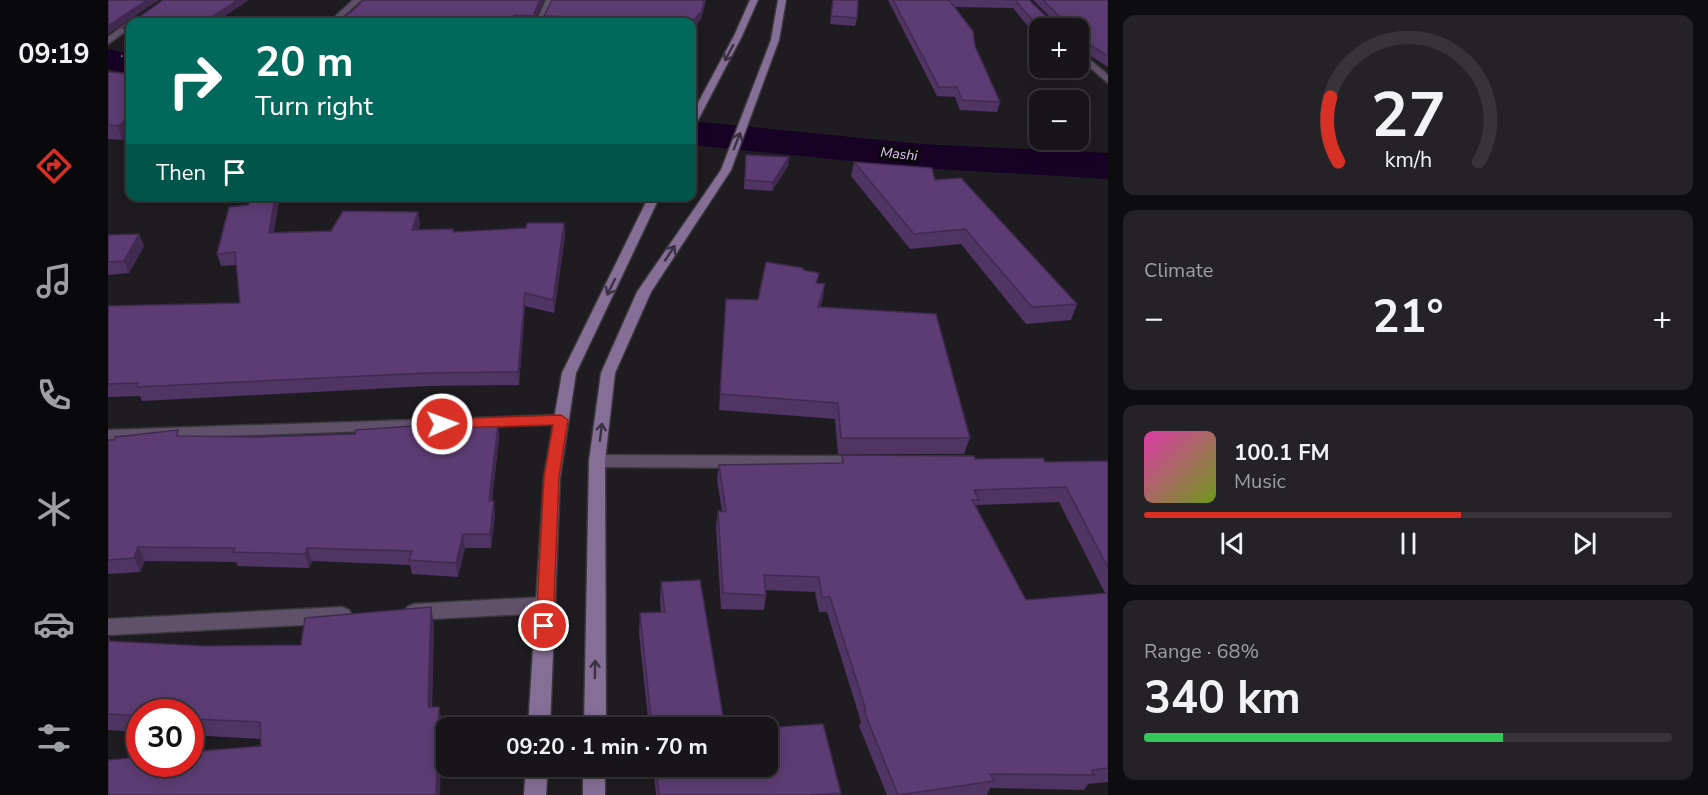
<!DOCTYPE html>
<meta charset="utf-8">
<style>
body{margin:0;font-family:"Nunito Sans",sans-serif;background:#242226;color:#f1f3f6;height:100vh;display:flex;flex-direction:column;font-size:22px;white-space:nowrap}
*{box-sizing:border-box;margin:0}
p{font-size:20px;color:#9e9fa2}
.icon{flex:none;width:33px;height:33px;fill:none;stroke:currentColor;stroke-width:2;stroke-linecap:round;stroke-linejoin:round}
.map{position:relative;flex:1;overflow:hidden}
.details{display:flex;flex-direction:column;gap:15px;padding:15px;background:#0d0c0e;width:600px}
.details>*{flex:none}
.hud{position:absolute;left:18px;top:18px;width:570px;height:183px;border-radius:12px;box-shadow:0 3px 15px #0003,0 0 0 2px #363438;background:#00695c;color:#fff;overflow:hidden}
.buttons{position:absolute;left:921px;top:18px;display:grid;gap:12px}
.buttons a{display:grid;place-items:center;width:60px;height:60px;border-radius:12px;background:#171519;box-shadow:0 3px 15px #0003,0 0 0 2px #363438;font-size:30px}
.speed{position:absolute;left:18px;top:699px;display:flex;gap:12px;font-size:30px;font-weight:700;text-align:center}
.speed>*{display:grid;place-content:center;width:78px;height:78px;border-radius:50%;background:#171519;box-shadow:0 3px 15px #0003,0 0 0 2px #363438;line-height:1}
.speed .limit{border:9px solid #d22;background:#fff;color:#111}
.pin{position:absolute;display:grid;place-items:center;width:51px;height:51px;color:#fff;margin:-26px;border:3px solid #fff;border-radius:50%;box-shadow:0 2px 6px #0007}
.me{position:absolute;width:66px;margin:-33px;rotate:88deg;stroke-linejoin:round;filter:drop-shadow(0 0 4px #0008)}
.turn{display:flex;align-items:center;gap:21px;height:126px;padding:0 30px;font-size:27px}
.turn .icon{width:78px;height:78px;stroke-width:2.5}
.turn b{display:block;font-size:42px;line-height:51px}
.then{display:flex;align-items:center;height:57px;padding:0 30px;background:#0003;gap:12px;font-size:22px}
.big{font-size:45px;font-weight:700;line-height:1.1}
.details .widget{flex:1;display:flex;flex-direction:column;justify-content:center;gap:9px;min-width:0;padding:0 21px;border-radius:12px;background:#242226}
.details .dial{align-items:center;gap:0}
.dial svg{height:156px;overflow:visible;fill:none;stroke:#363438;stroke-width:7;stroke-linecap:round;text-anchor:middle}
.dial text{fill:#f1f3f6;stroke:none}
.song{display:flex;align-items:center;gap:18px}
.cover{width:72px;height:72px;border-radius:9px;background:linear-gradient(135deg,hsl(320 70% 55%),hsl(80 70% 35%))}
.played{height:6px;border-radius:3px;background:linear-gradient(90deg,#d93025 60%,#363438 60%)}
.keys{display:flex;justify-content:space-around;direction:ltr}
.heat{display:flex;justify-content:space-between;align-items:center;font-size:33px;direction:ltr}
.charge{height:9px;border-radius:4px;background:linear-gradient(90deg,#34c759 68%,#363438 0)}
.trip{position:absolute;left:328px;top:717px;width:342px;height:60px;border-radius:12px;background:#171519;box-shadow:0 3px 15px #0003,0 0 0 2px #363438;font-weight:700;line-height:60px;text-align:center}
main{display:flex;flex:1;min-height:0}
.dock{display:flex;flex-direction:column;width:108px;justify-content:space-around;align-items:center;background:#09080a;color:#9e9fa2}
.dock .icon{width:42px;height:42px}
.dock .current{color:#d93025}
.dock b{font-size:27px;color:#f1f3f6}
.map>svg:first-child{display:block}
</style>
<main>
<nav class="dock">
<b>09:19</b>
<svg class="icon current" aria-label="directions" viewBox="0 0 24 24"><path d="M12 3l9 9-9 9-9-9zM9 14v-3h6M13 9l2 2-2 2"/></svg>
<svg class="icon" aria-label="music" viewBox="0 0 24 24"><path d="M9 18V5l10-2v13"/><circle cx="6" cy="18" r="3"/><circle cx="16" cy="16" r="3"/></svg>
<svg class="icon" aria-label="phone" viewBox="0 0 24 24"><path d="M5 4h4l2 5-3 2q2 4 5 5l2-3 5 2v4C11 20 4 13 5 4z"/></svg>
<svg class="icon" aria-label="climate" viewBox="0 0 24 24"><path d="M12 3v18M4 7l16 10M4 17L20 7"/></svg>
<svg class="icon" aria-label="car" viewBox="0 0 24 24"><path d="M5 17H2v-5l4-1 3-4h7l3 4 3 1v5h-3M9 17h6M6 11h13"/><circle cx="7" cy="17" r="2"/><circle cx="17" cy="17" r="2"/></svg>
<svg class="icon" aria-label="filters" viewBox="0 0 24 24"><path d="M4 7h16M4 17h16"/><circle cx="9" cy="7" r="2"/><circle cx="15" cy="17" r="2"/></svg>
</nav>
<div class="map">
<svg width="1000" height="795" viewBox="0 0 1000 795">
<rect width="100%" height="100%" fill="#1f1c21"/>
<g fill="none" stroke-linecap="round" stroke-linejoin="round">
<g fill="#170125" fill-rule="evenodd">
<path d="M0 49 22 54V74L0 69Z"/>
<path d="M584 121 813 144 1000 153V179L813 168 584 145Z"/>
</g>
<defs>
<g id="street">
<path d="M245 0H253L229 22H221Z"/>
<path d="M438 0H446L436 22H428Z"/>
<path d="M19 23H22V28L0 44V37Z"/>
<path d="M970 50 1000 75V83L970 57Z"/>
<path d="M453 415 458 416 461 420 458 424 0 440V430Z"/>
<path d="M489 455 753 456 759 458 761 462 759 466 753 468 489 467 483 465 481 461 483 457Z"/>
<path d="M437 597 444 600 446 605 444 610 437 613 306 620 299 617 297 612 299 607 306 604Z"/>
<path d="M234 607 241 610 244 615 241 620 234 623 0 635V619Z"/>
</g>
<g id="secondary">
<path d="M642 0H650L634 36 589 122 584 125V114L626 36Z"/>
<path d="M670 0H678L671 40 623 170 543 292 507 373 497 461 498 728H476L481 461 493 373 529 292 613 170 663 40Z"/>
<path d="M541 196H552L468 373 452 477 442 728H420L436 477 454 373Z"/>
<path d="M418 766H440L438 795H416Z"/>
<rect x="475" y="766" width="22" height="29"/>
</g>
</defs>
<use href="#street" stroke="#3a373c" stroke-width="3"/>
<use href="#secondary" stroke="#3a373c" stroke-width="3"/>
<path stroke="#838085" stroke-width="2" stroke-dasharray="1.5 2" stroke-linecap="butt" d="M13 56 22 57"/>
<use href="#street" fill="#60516a" fill-rule="evenodd"/>
<use href="#secondary" fill="#866f97" fill-rule="evenodd"/>
</g>
<g fill="#503463" fill-rule="evenodd">
<path d="M141 0 22 22V34L17 35 15 28 21 23 22 20 25 17Z"/>
<path d="M255 0H436L427 20V22H229L249 7Z"/>
<path d="M444 0H598L593 19 584 30V22H436V16Z"/>
<path d="M725 0 749 18 747 26 722 24Z"/>
<path d="M780 0H921L943 21H946L925 0H1000V67L970 48V28H932V41L905 8 847 7 867 46 892 102 889 112 852 110 847 97 829 96Z"/>
<path d="M0 72 22 74V133L14 140 0 139Z"/>
<path d="M638 155 681 157 680 166 664 191 636 189Z"/>
<path d="M746 162 827 180 969 304 963 320 918 324 853 244 802 249 743 176Z"/>
<path d="M456 223 457 236 446 313 417 306 411 385 321 386 34 401 32 396 0 397V306L132 303 128 265 113 266 109 254 166 232 223 231 312 224 310 230 345 229 346 232 418 228Z"/>
<path d="M31 234 36 246 21 273 0 275V235Z"/>
<path d="M695 270 711 273 709 283 715 299 712 307 862 438 856 454H730L727 419 611 410 618 299 650 300Z"/>
<path d="M390 425 391 438 384 501 387 515 383 548H357L350 577 304 574 302 565 204 561 201 568 130 566 128 562 37 561 32 572 0 574V440L73 436 153 437 247 434Z"/>
<path d="M734 455 937 462 1000 461V782L980 784 976 790 882 788 879 795H779L751 726 753 722 719 612H711L707 592 658 590V595L656 610 613 609 608 526 610 511H614L609 480 611 465 733 463ZM951 502 997 593 918 600 868 507 869 505Z"/>
<path d="M553 582 617 728H541L531 633 532 613 553 612 552 602Z"/>
<path d="M326 624 324 707H331L334 724 153 746V739L82 735V712H32V732L0 730V637L2 641 97 646 193 645Z"/>
<path d="M545 766H660L733 793 732 795H548Z"/>
</g>
<g fill="#412a50">
<path d="M39 0H51L0 34V26Z"/>
<path d="M130 0H141L108 22H96Z"/>
<path d="M432 0H436L427 20 426 13Z"/>
<path d="M596 0H598L593 19 584 30V22Z"/>
<path d="M406 15V22H402Z"/>
<path d="M22 116V133L14 140 10 126Z"/>
<path d="M681 157 680 166 664 191 665 182Z"/>
<path d="M167 196H172L164 245 161 233Z"/>
<path d="M310 212 312 224 305 242 304 230Z"/>
<path d="M456 223 457 236 446 313 445 300Z"/>
<path d="M31 234 36 246 21 273 16 261Z"/>
<path d="M717 284 715 299 708 322 710 307Z"/>
<path d="M417 293V306L411 385 410 372Z"/>
<path d="M390 425 391 438 382 515 381 501Z"/>
<path d="M386 501 387 515 383 548 382 534Z"/>
<path d="M355 534 357 548 350 577 348 563Z"/>
<path d="M30 547 37 561 32 572 26 558Z"/>
<path d="M199 548 204 561 201 568 197 554Z"/>
<path d="M323 607 326 624 323 724 320 707Z"/>
<path d="M331 707 334 724 332 795H328Z"/>
</g>
<g fill="#5d3c73" stroke="#412a50" stroke-width="1.5">
<path d="M0 0H39L0 26Z"/>
<path d="M55 0H130L96 22H22V27L15 28 21 23 22 18 31 17Z"/>
<path d="M255 0H432L426 13V16L406 15 402 22H229L249 7Z"/>
<path d="M444 0H596L594 11 584 22H480L483 18 436 16Z"/>
<path d="M725 0H750L749 18 723 16Z"/>
<path d="M785 0H841L865 31 867 46 892 102 854 100 849 87H831Z"/>
<path d="M898 0H921L943 21 953 22 955 20 935 0H1000V56L974 40H971L970 44V28L932 29 907 0Z"/>
<path d="M0 72 22 74V116L10 126 0 125Z"/>
<path d="M638 155 681 157 665 182 637 180Z"/>
<path d="M746 162 824 168 827 180 853 178 969 304 924 307 857 229 806 234Z"/>
<path d="M148 196H167L161 233 223 231 235 211 310 212 304 230 345 229V232L418 228 419 223H456L445 300 417 293 410 372 319 373 28 387 30 383 0 384V306L132 303 127 252 109 254 121 207 140 205Z"/>
<path d="M31 234 16 261 0 262V235Z"/>
<path d="M658 262 695 268V270L711 273 708 283 717 284 710 307 828 314 862 438H733L730 403 612 394 618 299 650 300Z"/>
<path d="M322 425H390L381 501H386L382 534H355L348 563 301 560 304 551 199 548 197 554 125 552 127 548 30 547 26 558 0 560V440H6L7 437 70 430 69 436 153 437 247 434 248 430Z"/>
<path d="M734 455 866 456 867 459 935 458 937 462 1000 461V568L958 487 866 490 871 500H864L918 600 1000 593V768L984 770 986 775 882 774 886 781 790 795 756 711 758 710 722 597H714L711 577 656 575 658 595 615 593 610 511 618 512 611 465 735 463Z"/>
<path d="M592 580 617 728H544L532 613 557 612 553 582Z"/>
<path d="M323 607 320 707H331L328 795H0V760L32 757V764H82V752L153 746 152 722 82 719V712H32V716L0 714V641L97 646 193 645 197 618Z"/>
<path d="M715 724 733 793 701 795H551L548 766H660V728H654Z"/>
</g>
<defs><path id="oneway-shaft" d="M-6 0H5M1.5-3L5.5 0L1.5 3" fill="none" stroke-width="1.6" stroke-linecap="round" stroke-linejoin="round" transform="scale(1.5)"/></defs>
<g stroke="#3a3142">
<use href="#oneway-shaft" transform="translate(621 53) rotate(118)"/>
<use href="#oneway-shaft" transform="translate(629 141) rotate(-69)"/>
<use href="#oneway-shaft" transform="translate(562 253) rotate(-56)"/>
<use href="#oneway-shaft" transform="translate(503 287) rotate(116)"/>
<use href="#oneway-shaft" transform="translate(493 432) rotate(-83)"/>
<use href="#oneway-shaft" transform="translate(487 669) rotate(-89)"/>
</g>
<path fill="#d93025" stroke="#8d1f18" stroke-width="1.5" d="M453 415 460 420 451 477 445 626 443 631 436 633 430 631 428 626 436 477 445 425 334 428 327 424 334 419Z"/>
<g text-anchor="middle" dominant-baseline="central" stroke-width="6" stroke-linejoin="round" paint-order="stroke">
<g font-size="14" font-style="italic" fill="#e4c7fa" stroke="#080709">
<text transform="translate(791 154) rotate(6)">Mashi</text>
</g>
</g>
</svg>
<div class="buttons">
<a>+</a>
<a>−</a>
</div>
<div class="speed"><div class="limit">30</div></div>
<div class="pin" style="left:436px;top:626px;background:#d93025"><svg class="icon" aria-label="arrive" viewBox="0 0 24 24"><path d="M6 21V4h12l-3 4 3 4H6"/></svg></div>
<svg class="me" style="left:334px;top:424px" viewBox="-20 -20 40 40"><circle r="17" fill="#d93025" stroke="#fff" stroke-width="3"/><path d="M0-11L8 9 0 5-8 9z" fill="#fff"/></svg>
<div class="trip">09:20 · 1 min · 70 m</div>
<div class="hud">
<div class="turn"><svg class="icon" aria-label="right" viewBox="0 0 24 24"><path d="M7 20v-9h11M14 6l5 5-5 5"/></svg><div><b>20 m</b>Turn right</div></div>
<div class="then">Then<svg class="icon" aria-label="arrive" viewBox="0 0 24 24"><path d="M6 21V4h12l-3 4 3 4H6"/></svg></div>
</div>
</div>
<section class="details">
<div class="widget dial"><svg viewBox="0 0 100 80">
<path d="M14 69A42 42 0 1 1 86 69"/>
<path d="M14 69A42 42 0 0 1 10 36" stroke="#d93025"/>
<text x="50" y="56" font-size="32" font-weight="700">27</text>
<text x="50" y="72" font-size="11">km/h</text>
</svg></div>
<div class="widget"><p>Climate</p>
<div class="heat"><a>−</a><b class="big">21°</b><a>+</a></div>
</div>
<div class="widget">
<div class="song"><i class="cover"></i><div><b>100.1 FM</b><p>Music</p></div></div>
<div class="played"></div>
<div class="keys"><svg class="icon" aria-label="previous" viewBox="0 0 24 24"><path d="M18 5L8 12l10 7zM5 5v14"/></svg><svg class="icon" aria-label="pause" viewBox="0 0 24 24"><path d="M8 5v14M16 5v14"/></svg><svg class="icon" aria-label="next" viewBox="0 0 24 24"><path d="M6 5l10 7-10 7zM19 5v14"/></svg></div>
</div>
<div class="widget"><p>Range · 68%</p><b class="big">340 km</b><div class="charge"></div></div>
</section>
</main>
